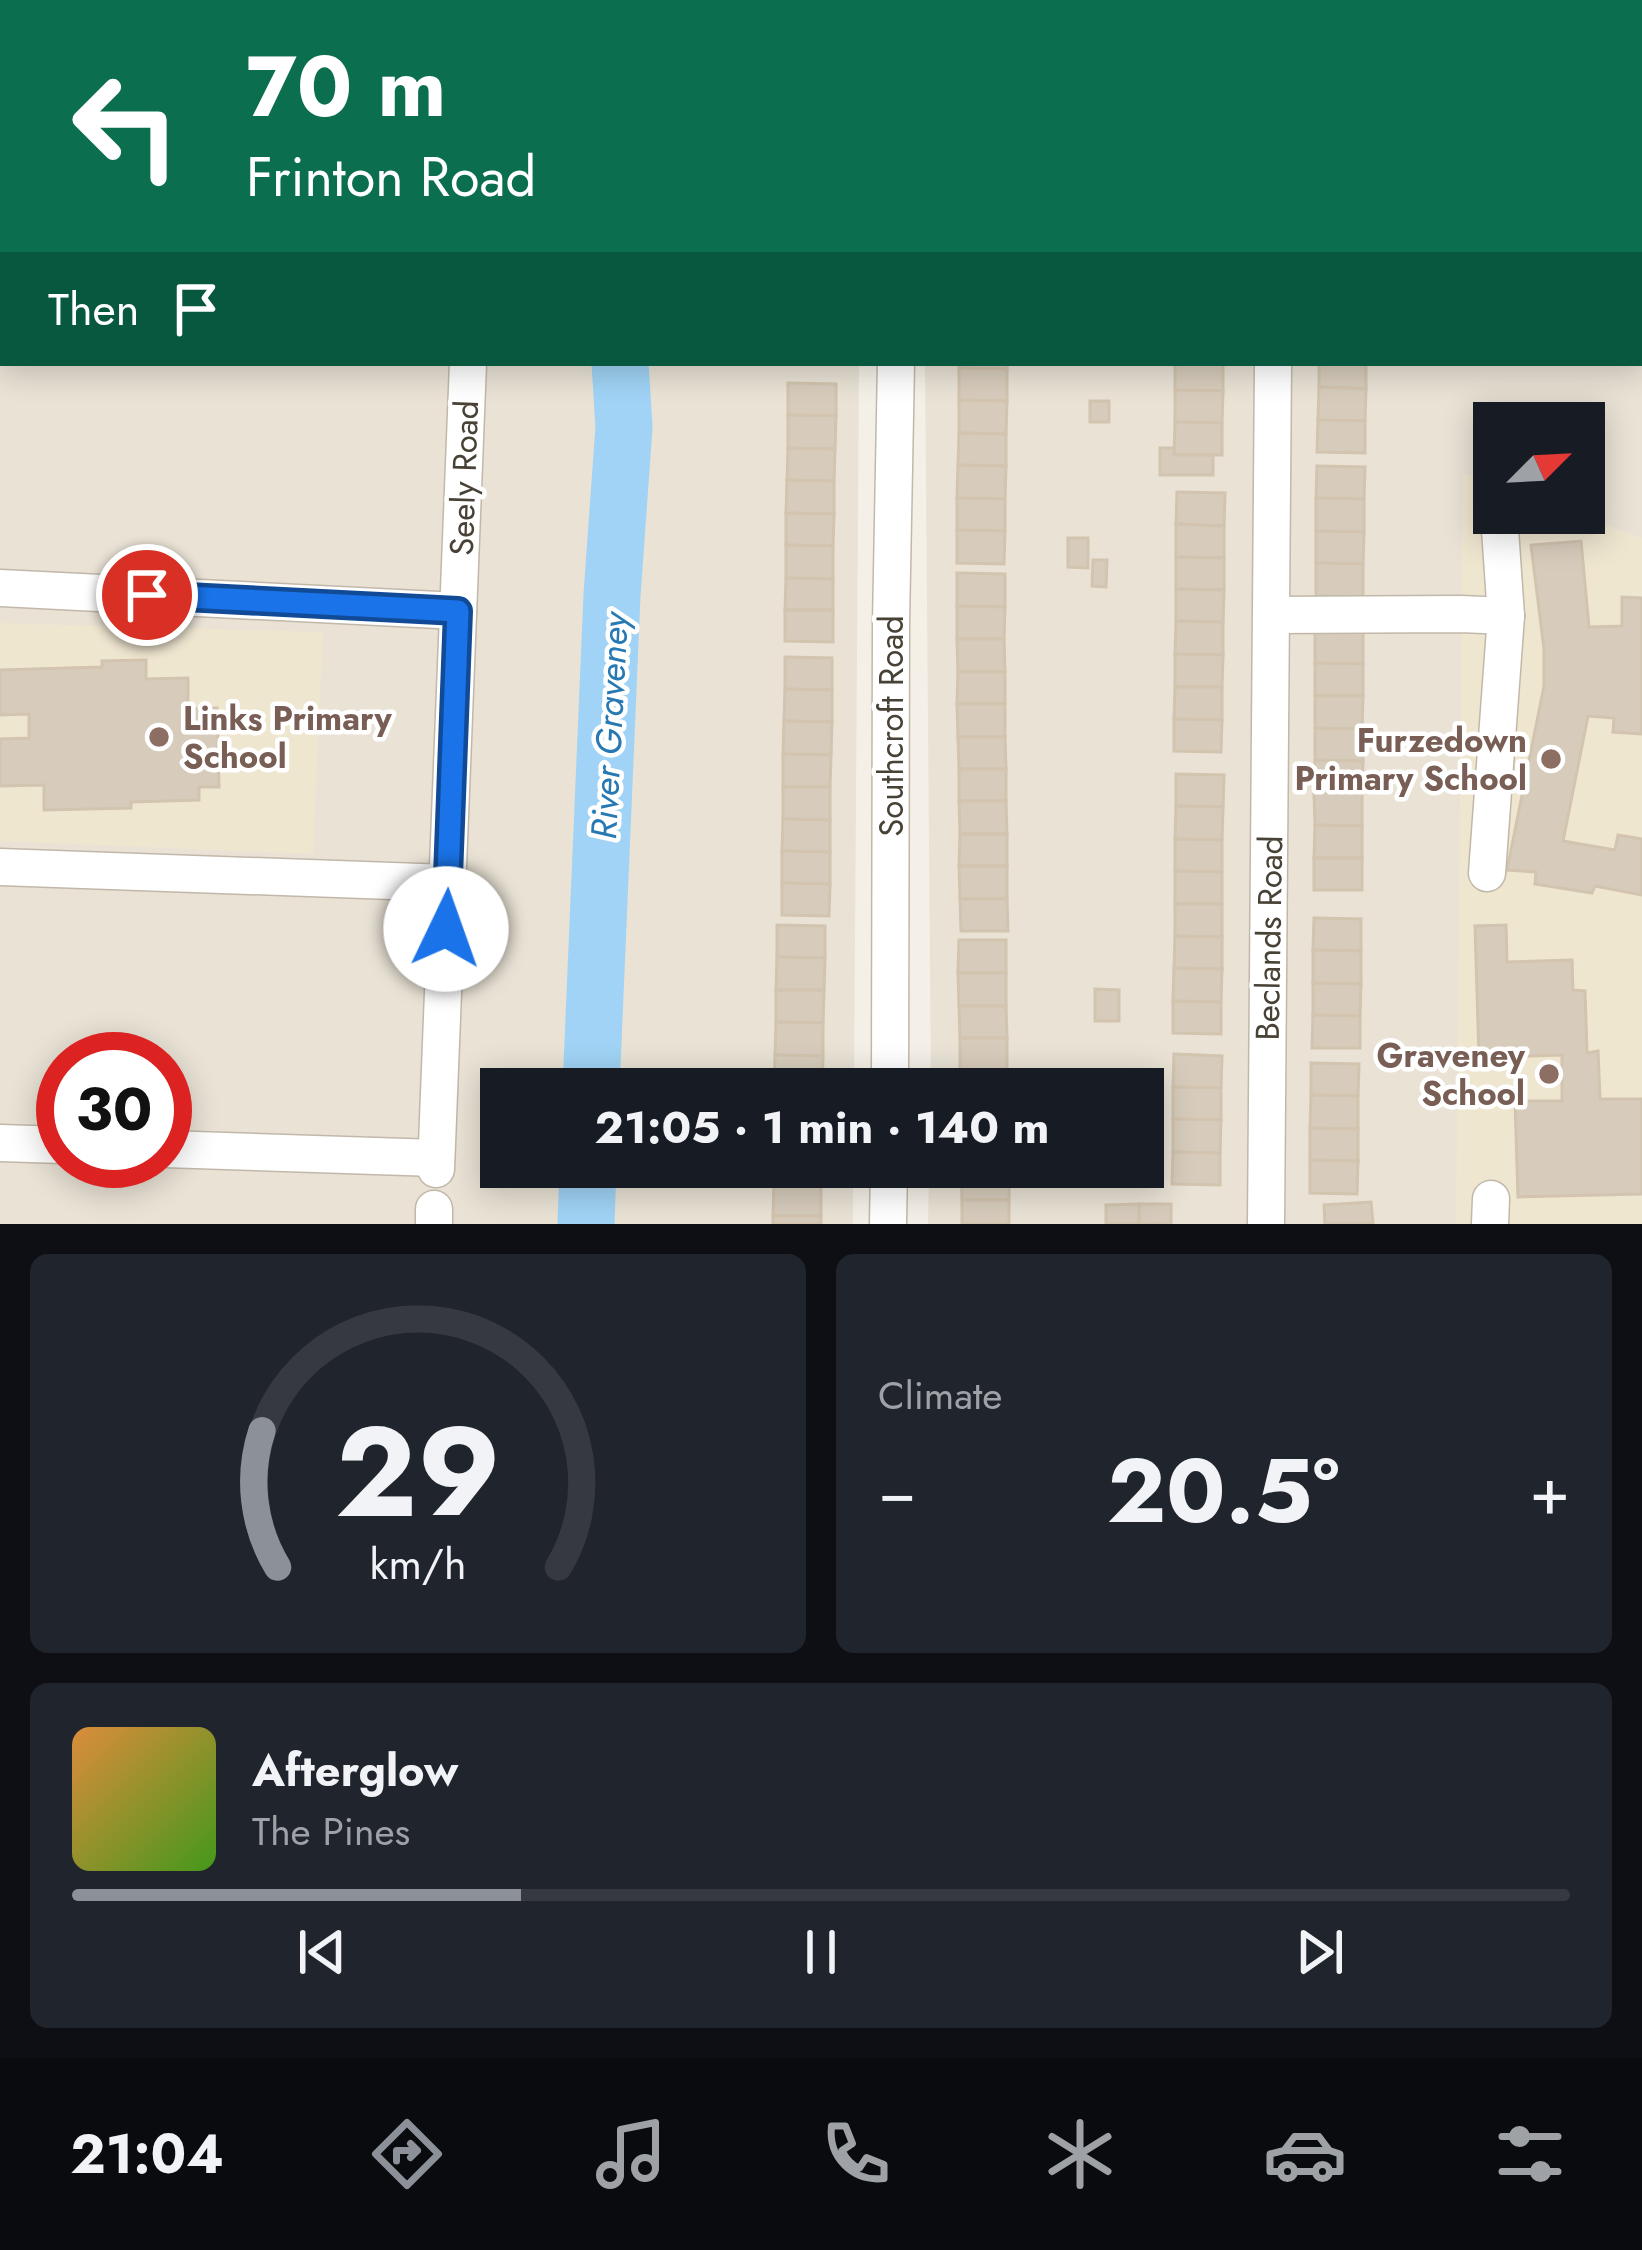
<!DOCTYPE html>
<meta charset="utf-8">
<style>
body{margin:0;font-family:Jost,sans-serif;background:#20242c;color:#f1f3f6;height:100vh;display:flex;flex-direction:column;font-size:45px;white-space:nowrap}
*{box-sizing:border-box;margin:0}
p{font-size:39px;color:#9ea1a6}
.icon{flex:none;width:66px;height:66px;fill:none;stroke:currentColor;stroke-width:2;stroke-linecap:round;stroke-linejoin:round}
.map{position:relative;height:1224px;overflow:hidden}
.panel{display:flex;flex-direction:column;gap:30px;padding:30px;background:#0d0f14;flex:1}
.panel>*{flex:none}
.top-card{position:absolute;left:0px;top:0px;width:1644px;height:366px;box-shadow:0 6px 30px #0003;background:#0b6e4f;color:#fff;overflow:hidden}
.needle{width:78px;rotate:66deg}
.fabs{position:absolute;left:1473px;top:402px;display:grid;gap:24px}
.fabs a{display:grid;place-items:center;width:132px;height:132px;border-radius:0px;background:#171b24;box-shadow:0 6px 30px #0003;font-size:60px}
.speed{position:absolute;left:36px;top:1032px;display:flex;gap:24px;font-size:60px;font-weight:700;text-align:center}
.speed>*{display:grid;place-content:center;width:156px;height:156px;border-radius:50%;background:#171b24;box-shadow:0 6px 30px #0003;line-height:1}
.speed .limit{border:18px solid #d22;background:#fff;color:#111}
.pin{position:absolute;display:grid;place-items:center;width:102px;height:102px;color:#fff;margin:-51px;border:6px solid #fff;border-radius:50%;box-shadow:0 3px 12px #0007}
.me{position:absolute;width:132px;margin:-66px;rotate:3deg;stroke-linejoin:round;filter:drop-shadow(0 0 9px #0008)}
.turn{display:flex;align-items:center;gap:42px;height:252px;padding:0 48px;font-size:54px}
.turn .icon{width:156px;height:156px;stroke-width:2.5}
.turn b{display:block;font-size:84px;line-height:102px}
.then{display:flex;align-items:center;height:114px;padding:0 48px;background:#0003;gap:24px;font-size:45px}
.big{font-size:90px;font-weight:700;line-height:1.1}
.panel .tile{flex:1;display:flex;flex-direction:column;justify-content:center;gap:18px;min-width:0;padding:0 42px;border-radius:18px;background:#20242c}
.panel .dial{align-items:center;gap:0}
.dial svg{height:312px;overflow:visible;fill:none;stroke:#363941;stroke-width:7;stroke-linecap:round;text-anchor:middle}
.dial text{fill:#f1f3f6;stroke:none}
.song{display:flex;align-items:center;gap:36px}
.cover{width:144px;height:144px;border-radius:18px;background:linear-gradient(135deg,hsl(30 70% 55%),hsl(100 70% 35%))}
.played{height:12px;border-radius:6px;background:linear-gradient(90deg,#8c9099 30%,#363941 30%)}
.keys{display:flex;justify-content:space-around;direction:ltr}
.heat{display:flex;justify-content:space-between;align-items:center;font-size:66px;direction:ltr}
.panel .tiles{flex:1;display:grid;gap:30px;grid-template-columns:1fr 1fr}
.tile:last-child{grid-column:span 2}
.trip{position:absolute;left:480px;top:1068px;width:684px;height:120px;border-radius:0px;background:#171b24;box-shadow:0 6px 30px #0003;font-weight:700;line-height:120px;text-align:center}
.dock{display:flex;height:192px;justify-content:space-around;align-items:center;background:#090b0e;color:#9ea1a6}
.dock .icon{width:84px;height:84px}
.dock .active{color:#8c9099}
.dock b{font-size:54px;color:#f1f3f6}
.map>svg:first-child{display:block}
</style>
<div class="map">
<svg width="1642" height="1224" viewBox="0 0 1642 1224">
<rect width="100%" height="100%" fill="#f5f0e7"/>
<g fill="#e9e2d5" fill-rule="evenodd">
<path d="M0 0H604V3H3V363H859L854 1089H501V1167H853V1224H0ZM63 1059H165V1161H63Z"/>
<path d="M924 0H1642V1224H928L929 1167H1143V1089H931L925 363H1641V3H924ZM1494 423H1584V513H1494Z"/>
</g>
<g fill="#efe6d0">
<path d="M1463 473 1494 484V513H1574L1642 538V1224H1456Z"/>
<path d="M0 623 323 632 313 854 0 841Z"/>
</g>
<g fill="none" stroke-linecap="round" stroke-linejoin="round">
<g stroke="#a0d3f5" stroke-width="57">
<path d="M624 3V0"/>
<path d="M591 1089 612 595 624 427 620 363"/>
<path d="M586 1224 588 1167"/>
</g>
</g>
<g fill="#d7ccbc" stroke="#d2c4ae" stroke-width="3">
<path d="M959 363H1007V369L959 368Z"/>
<path d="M1175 363H1223V391L1175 390Z"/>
<path d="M1319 363H1366V389L1319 387Z"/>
<path d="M959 368 1007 369V401L959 400Z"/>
<path d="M788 383 836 384V416L788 415Z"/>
<path d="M1319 387 1366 389 1365 421 1318 420Z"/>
<path d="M1175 390 1223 391 1222 423 1175 422Z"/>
<path d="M959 400 1007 401 1006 434 959 433Z"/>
<rect x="1090" y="401" width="19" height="21"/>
<path d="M788 415 836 416 835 449 788 448Z"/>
<path d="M1318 420 1365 421V453L1317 452Z"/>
<path d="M1175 422 1222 423V455H1174Z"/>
<path d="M959 433 1006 434V466L958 465Z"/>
<path d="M788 448 835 449 834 481 787 480Z"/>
<path d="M1160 448H1174V455H1213V475H1160Z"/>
<path d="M958 465 1006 466 1005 499 957 498Z"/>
<path d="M1317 466 1365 467 1364 499 1316 498Z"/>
<path d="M787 480 834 481V514L786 513Z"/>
<path d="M1177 492 1225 493 1224 526 1176 524Z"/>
<path d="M957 498 1005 499V531L957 530Z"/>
<path d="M1316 498 1364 499V532L1316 531Z"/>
<path d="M786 513 834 514 833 546 786 545Z"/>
<path d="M1176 524 1224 526V558L1176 557Z"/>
<path d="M957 530 1005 531 1004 564 957 563Z"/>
<path d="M1316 531 1364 532 1363 564 1316 563Z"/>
<path d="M1068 538H1088V568L1068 567Z"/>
<path d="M1581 541 1589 627 1622 626V597L1642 598V734L1613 732 1614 718 1588 716 1563 841 1615 850 1618 835 1642 839V895L1595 886 1592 893 1535 884 1536 872 1507 870 1544 686V649L1531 545Z"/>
<path d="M786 545 833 546V579L786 578Z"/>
<path d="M1176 557 1224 558V590L1176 589Z"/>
<path d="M1093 560H1107L1106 587 1092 586Z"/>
<path d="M1316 563 1363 564V597L1316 596Z"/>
<path d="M957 573 1005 574V607L957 606Z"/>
<path d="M786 578 833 579V610H785Z"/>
<path d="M1176 589 1224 590 1223 622 1176 621Z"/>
<path d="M957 606 1005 607 1004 639H957Z"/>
<path d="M785 610H833V642L785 641Z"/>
<path d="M1176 621 1223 622V655L1175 654Z"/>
<path d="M1315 631H1363V664L1315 663Z"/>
<path d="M957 639H1004L1005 672H958Z"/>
<path d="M1175 654 1223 655 1222 687H1175Z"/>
<path d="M785 657 832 658V690L785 689Z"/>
<path d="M146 660V679L188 678V709L217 708 219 787H199V800L131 802V808L44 810V785L0 786V739L29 738V714L0 715V670L102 667V661Z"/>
<path d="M1315 663 1363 664V696H1315Z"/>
<path d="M958 672H1005V704H957Z"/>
<path d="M1175 687H1222V720L1174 719Z"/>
<path d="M785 689 832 690V722L784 721Z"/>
<path d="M1315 696H1363L1362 729 1315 728Z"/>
<path d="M957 704H1005V737H958Z"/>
<path d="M1174 719 1222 720 1221 752 1174 751Z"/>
<path d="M784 721 832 722 831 755 783 754Z"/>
<path d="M1315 728 1362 729 1363 761 1315 760Z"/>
<path d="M958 737H1005L1006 769H959Z"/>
<path d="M783 754 831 755 830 787H783Z"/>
<path d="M1315 760 1363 761 1362 793H1314Z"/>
<rect x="959" y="769" width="47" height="32"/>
<path d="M1176 774 1224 775 1223 807 1176 806Z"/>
<path d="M783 787H830V820L783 819Z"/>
<path d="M1314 793H1362V826L1315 825Z"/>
<path d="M959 801H1006L1007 834H960Z"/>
<path d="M1176 806 1223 807 1222 840 1175 839Z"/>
<path d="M783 819 830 820V852L782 851Z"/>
<path d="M1315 825 1362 826V858H1314Z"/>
<path d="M960 834H1007V866H959Z"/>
<path d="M1175 839 1222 840V872L1175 871Z"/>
<path d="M782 851 830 852V884L782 883Z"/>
<rect x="1314" y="858" width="48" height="32"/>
<path d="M959 866H1007V899H960Z"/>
<path d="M1175 871 1222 872V904H1175Z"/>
<path d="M782 883 830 884 829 916 782 915Z"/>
<path d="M960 899H1007L1008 931H961Z"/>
<path d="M1175 904H1222V937L1175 936Z"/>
<path d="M1314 918 1361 919V951L1313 950Z"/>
<path d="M777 925 825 926V958L777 957Z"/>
<path d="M1506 925 1507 962 1572 960 1573 990 1585 991 1587 1053 1598 1051 1600 1099H1642V1194L1518 1197 1515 1101H1562V1055L1479 1058 1475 926Z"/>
<path d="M1175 936 1222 937V969L1174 968Z"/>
<path d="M959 940H1006V973H958Z"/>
<path d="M1313 950 1361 951V984L1313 983Z"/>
<path d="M777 957 825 958 824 990H776Z"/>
<path d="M1174 968 1222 969 1221 1002 1173 1001Z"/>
<path d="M958 973H1006V1006H959Z"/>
<path d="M1313 983 1361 984 1360 1016 1313 1015Z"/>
<path d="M1095 989 1119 990V1021H1095Z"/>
<path d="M776 990H824L823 1023 776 1022Z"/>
<path d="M1173 1001 1221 1002V1034L1173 1033Z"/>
<path d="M959 1006H1006L1007 1038H960Z"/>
<path d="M1313 1015 1360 1016V1048H1312Z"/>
<path d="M776 1022 823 1023V1056L775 1055Z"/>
<path d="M960 1038H1007V1070L960 1071Z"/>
<path d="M1174 1054 1222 1056 1221 1088 1173 1087Z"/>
<path d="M775 1055 823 1056 822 1088 774 1087Z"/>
<path d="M1311 1063 1359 1064 1358 1096 1311 1095Z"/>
<path d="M1007 1070 1008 1089H960V1071Z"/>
<path d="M1173 1087 1221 1088V1120L1173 1119Z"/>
<path d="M1311 1095 1358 1096V1129L1310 1128Z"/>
<path d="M1173 1119 1221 1120 1220 1153 1173 1152Z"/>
<path d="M1310 1128 1358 1129V1161L1310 1160Z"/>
<path d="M1173 1152 1220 1153V1185L1172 1184Z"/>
<path d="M1310 1160 1358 1161 1357 1194 1310 1193Z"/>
<path d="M774 1167H822L821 1184 774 1183Z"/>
<path d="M1009 1167V1200H962L961 1168Z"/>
<path d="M774 1183 821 1184V1216H773Z"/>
<rect x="962" y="1200" width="47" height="24"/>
<path d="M1371 1202 1373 1224H1325L1324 1205Z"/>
<rect x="1139" y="1204" width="32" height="20"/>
<path d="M1139 1204V1224H1106V1205Z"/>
<rect x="773" y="1216" width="48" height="8"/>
</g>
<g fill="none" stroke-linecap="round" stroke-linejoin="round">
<defs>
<g id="minor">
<path d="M480 3V0"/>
<path d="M894 3V0"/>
<path d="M0 41 3 42"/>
<path d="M1641 259 1642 260"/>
<path d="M0 316 3 317"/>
<path d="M1499 515 1506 616"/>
<path d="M0 588 458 611"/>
<path d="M1272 615 1461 614 1506 616 1487 873"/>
<path d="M0 867 447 883"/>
<path d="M890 1089 891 624 896 363"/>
<path d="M0 1143 63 1145"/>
<path d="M165 1149 436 1158"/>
<path d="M436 1169 468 363"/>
<path d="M434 1224V1209"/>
<path d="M888 1224 889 1167"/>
<path d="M1266 1224 1273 363"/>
<path d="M1490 1224 1491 1199"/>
</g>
</defs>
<use href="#minor" stroke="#c1b8a9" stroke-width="39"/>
<use href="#minor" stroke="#fff" stroke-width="36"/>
</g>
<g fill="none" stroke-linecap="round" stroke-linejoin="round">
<defs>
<path id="route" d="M147 595 458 611 446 929"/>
</defs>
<use href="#route" stroke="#114b97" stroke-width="30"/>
<use href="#route" stroke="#1a73e8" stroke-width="21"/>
</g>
<g fill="#8d6e63" stroke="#fff" stroke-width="4.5">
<circle cx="159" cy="737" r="12"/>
<circle cx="1551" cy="759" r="12"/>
<circle cx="1549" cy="1074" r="12"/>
</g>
<g text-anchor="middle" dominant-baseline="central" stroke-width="9" stroke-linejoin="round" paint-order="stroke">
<g font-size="33" fill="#484135" stroke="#fff">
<text transform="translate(464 478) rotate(-88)">Seely Road</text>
<text transform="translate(891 726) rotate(-90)">Southcroft Road</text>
<text transform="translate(1269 938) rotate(-89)">Beclands Road</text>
</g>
<g font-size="33" font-weight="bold" fill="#785e54" stroke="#fff" text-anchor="end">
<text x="183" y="718" text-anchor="start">Links Primary<tspan x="183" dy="38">School</tspan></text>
<text x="1527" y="740">Furzedown<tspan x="1527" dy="38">Primary School</tspan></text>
<text x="1525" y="1055">Graveney<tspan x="1525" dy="38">School</tspan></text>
</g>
<g font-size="36" font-style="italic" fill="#2679b3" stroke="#fff">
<text transform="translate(609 726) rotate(-87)">River Graveney</text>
</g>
</g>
</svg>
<div class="fabs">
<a><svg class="needle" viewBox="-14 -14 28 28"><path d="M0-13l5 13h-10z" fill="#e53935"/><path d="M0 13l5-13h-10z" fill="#9ea1a6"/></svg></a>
</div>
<div class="speed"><div class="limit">30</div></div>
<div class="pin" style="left:147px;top:595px;background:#d93025"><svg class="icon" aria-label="arrive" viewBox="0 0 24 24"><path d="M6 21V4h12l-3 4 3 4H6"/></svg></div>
<svg class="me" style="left:446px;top:929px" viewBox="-20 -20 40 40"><circle r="19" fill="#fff"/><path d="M0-13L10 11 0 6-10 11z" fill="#1a73e8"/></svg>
<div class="trip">21:05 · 1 min · 140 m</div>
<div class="top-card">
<div class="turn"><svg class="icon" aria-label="left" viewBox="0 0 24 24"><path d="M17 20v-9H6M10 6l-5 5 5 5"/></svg><div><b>70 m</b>Frinton Road</div></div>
<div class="then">Then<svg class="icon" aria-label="arrive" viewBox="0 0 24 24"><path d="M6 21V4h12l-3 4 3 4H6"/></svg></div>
</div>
</div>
<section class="panel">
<div class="tiles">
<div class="tile dial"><svg viewBox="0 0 100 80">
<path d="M14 69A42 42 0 1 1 86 69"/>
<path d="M14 69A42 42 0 0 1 10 34" stroke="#8c9099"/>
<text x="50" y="56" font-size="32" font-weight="700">29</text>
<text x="50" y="72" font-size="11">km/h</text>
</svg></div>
<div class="tile"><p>Climate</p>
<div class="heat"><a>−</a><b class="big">20.5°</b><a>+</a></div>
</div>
<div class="tile">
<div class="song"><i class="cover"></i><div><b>Afterglow</b><p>The Pines</p></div></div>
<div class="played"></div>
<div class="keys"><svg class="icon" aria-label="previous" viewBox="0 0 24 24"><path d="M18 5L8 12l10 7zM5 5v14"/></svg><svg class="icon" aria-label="pause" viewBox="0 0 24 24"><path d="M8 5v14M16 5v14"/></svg><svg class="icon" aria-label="next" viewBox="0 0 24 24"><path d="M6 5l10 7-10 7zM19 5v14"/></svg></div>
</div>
</div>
</section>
<nav class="dock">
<b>21:04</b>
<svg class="icon active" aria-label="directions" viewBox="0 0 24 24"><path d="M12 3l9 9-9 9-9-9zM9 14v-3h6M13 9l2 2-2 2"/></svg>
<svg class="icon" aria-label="music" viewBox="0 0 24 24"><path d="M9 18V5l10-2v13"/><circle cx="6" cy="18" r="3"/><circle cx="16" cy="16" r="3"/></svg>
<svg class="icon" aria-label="phone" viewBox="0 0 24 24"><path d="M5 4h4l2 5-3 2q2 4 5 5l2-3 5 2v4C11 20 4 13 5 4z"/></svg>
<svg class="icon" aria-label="climate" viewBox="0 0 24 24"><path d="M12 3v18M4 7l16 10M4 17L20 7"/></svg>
<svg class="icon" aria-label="car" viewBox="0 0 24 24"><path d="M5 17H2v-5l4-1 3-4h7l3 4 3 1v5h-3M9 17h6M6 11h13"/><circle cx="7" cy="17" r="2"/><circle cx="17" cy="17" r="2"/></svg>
<svg class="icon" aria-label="filters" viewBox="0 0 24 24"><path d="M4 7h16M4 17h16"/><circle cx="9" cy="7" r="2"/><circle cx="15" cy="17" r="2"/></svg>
</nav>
